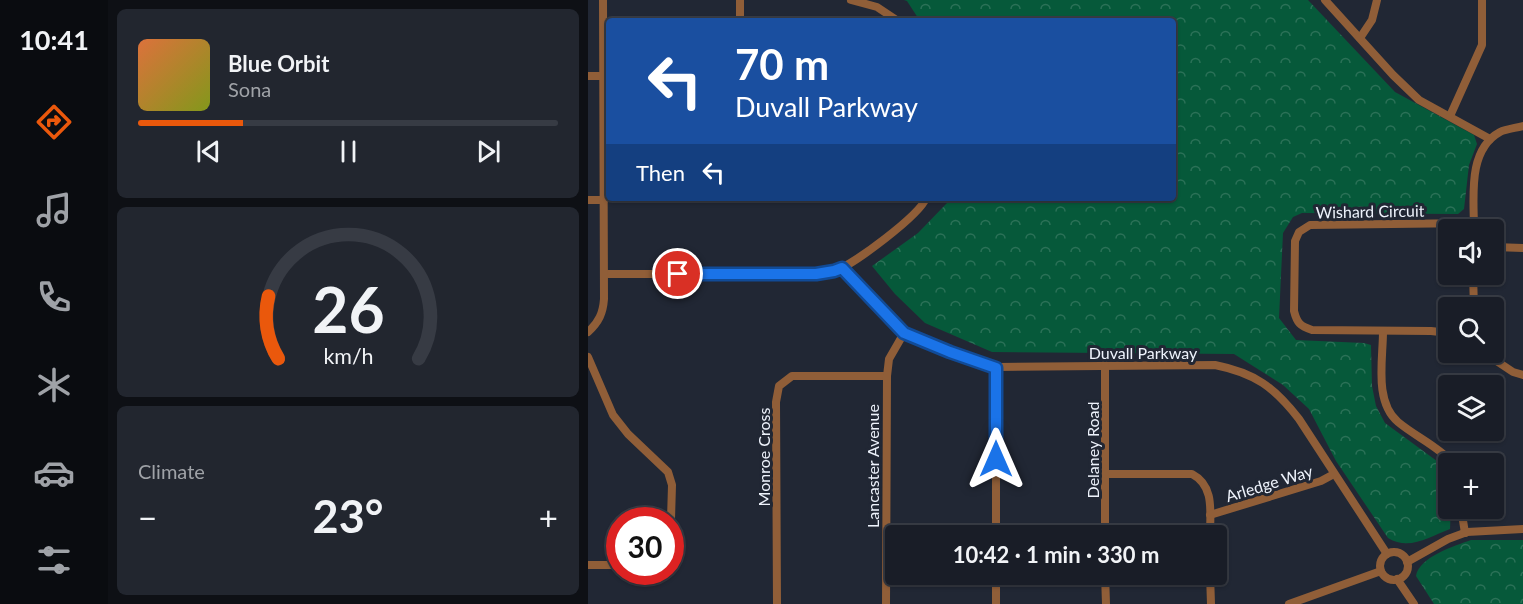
<!DOCTYPE html>
<meta charset="utf-8">
<style>
body{margin:0;font-family:Lato,sans-serif;background:#22262f;color:#f1f3f6;height:100vh;display:flex;flex-direction:column;font-size:22px;white-space:nowrap}
*{box-sizing:border-box;margin:0}
p{font-size:20px;color:#9fa2a7}
.icon{flex:none;width:33px;height:33px;fill:none;stroke:currentColor;stroke-width:2;stroke-linecap:round;stroke-linejoin:round}
.map{position:relative;flex:1;overflow:hidden}
.panel{display:flex;flex-direction:column;gap:9px;padding:9px;background:#0e1015;width:480px}
.panel>*{flex:none}
.banner{position:absolute;left:18px;top:18px;width:570px;height:183px;border-radius:6px;box-shadow:0 2px 4px #0004,0 0 0 2px #373b44;background:#1a4fa0;color:#fff;overflow:hidden}
.controls{position:absolute;left:850px;top:219px;display:grid;gap:12px}
.controls a{display:grid;place-items:center;width:66px;height:66px;border-radius:6px;background:#191d27;box-shadow:0 2px 4px #0004,0 0 0 2px #373b44;font-size:30px}
.speed{position:absolute;left:18px;top:507px;display:flex;gap:12px;font-size:30px;font-weight:700;text-align:center}
.speed>*{display:grid;place-content:center;width:78px;height:78px;border-radius:50%;background:#191d27;box-shadow:0 2px 4px #0004,0 0 0 2px #373b44;line-height:1}
.speed .limit{border:9px solid #d22;background:#fff;color:#111}
.pin{position:absolute;display:grid;place-items:center;width:51px;height:51px;color:#fff;margin:-26px;border:3px solid #fff;border-radius:50%;box-shadow:0 2px 6px #0007}
.me{position:absolute;width:66px;margin:-33px;rotate:0deg;stroke-linejoin:round;filter:drop-shadow(0 0 4px #0008)}
.turn{display:flex;align-items:center;gap:21px;height:126px;padding:0 30px;font-size:27px}
.turn .icon{width:78px;height:78px;stroke-width:2.5}
.turn b{display:block;font-size:42px;line-height:51px}
.then{display:flex;align-items:center;height:57px;padding:0 30px;background:#0003;gap:12px;font-size:22px}
.big{font-size:45px;font-weight:700;line-height:1.1}
.panel .widget{flex:1;display:flex;flex-direction:column;justify-content:center;gap:9px;min-width:0;padding:0 21px;border-radius:9px;background:#22262f}
.panel .dial{align-items:center;gap:0}
.dial svg{height:156px;overflow:visible;fill:none;stroke:#373b44;stroke-width:7;stroke-linecap:round;text-anchor:middle}
.dial text{fill:#f1f3f6;stroke:none}
.song{display:flex;align-items:center;gap:18px}
.cover{width:72px;height:72px;border-radius:9px;background:linear-gradient(135deg,hsl(20 70% 55%),hsl(70 70% 35%))}
.played{height:6px;border-radius:3px;background:linear-gradient(90deg,#ea580c 25%,#373b44 25%)}
.keys{display:flex;justify-content:space-around;direction:ltr}
.heat{display:flex;justify-content:space-between;align-items:center;font-size:33px;direction:ltr}
.trip{position:absolute;left:297px;top:525px;width:342px;height:60px;border-radius:6px;background:#191d27;box-shadow:0 2px 4px #0004,0 0 0 2px #373b44;font-weight:700;line-height:60px;text-align:center}
main{display:flex;flex:1;min-height:0}
.menu{display:flex;flex-direction:column;width:108px;justify-content:space-around;align-items:center;background:#0a0c10;color:#9fa2a7}
.menu .icon{width:42px;height:42px}
.menu .selected{color:#ea580c}
.menu b{font-size:27px;color:#f1f3f6}
.map>svg:first-child{display:block}
</style>
<main>
<nav class="menu">
<b>10:41</b>
<svg class="icon selected" aria-label="directions" viewBox="0 0 24 24"><path d="M12 3l9 9-9 9-9-9zM9 14v-3h6M13 9l2 2-2 2"/></svg>
<svg class="icon" aria-label="music" viewBox="0 0 24 24"><path d="M9 18V5l10-2v13"/><circle cx="6" cy="18" r="3"/><circle cx="16" cy="16" r="3"/></svg>
<svg class="icon" aria-label="phone" viewBox="0 0 24 24"><path d="M5 4h4l2 5-3 2q2 4 5 5l2-3 5 2v4C11 20 4 13 5 4z"/></svg>
<svg class="icon" aria-label="climate" viewBox="0 0 24 24"><path d="M12 3v18M4 7l16 10M4 17L20 7"/></svg>
<svg class="icon" aria-label="car" viewBox="0 0 24 24"><path d="M5 17H2v-5l4-1 3-4h7l3 4 3 1v5h-3M9 17h6M6 11h13"/><circle cx="7" cy="17" r="2"/><circle cx="17" cy="17" r="2"/></svg>
<svg class="icon" aria-label="filters" viewBox="0 0 24 24"><path d="M4 7h16M4 17h16"/><circle cx="9" cy="7" r="2"/><circle cx="15" cy="17" r="2"/></svg>
</nav>
<section class="panel">
<div class="widget">
<div class="song"><i class="cover"></i><div><b>Blue Orbit</b><p>Sona</p></div></div>
<div class="played"></div>
<div class="keys"><svg class="icon" aria-label="previous" viewBox="0 0 24 24"><path d="M18 5L8 12l10 7zM5 5v14"/></svg><svg class="icon" aria-label="pause" viewBox="0 0 24 24"><path d="M8 5v14M16 5v14"/></svg><svg class="icon" aria-label="next" viewBox="0 0 24 24"><path d="M6 5l10 7-10 7zM19 5v14"/></svg></div>
</div>
<div class="widget dial"><svg viewBox="0 0 100 80">
<path d="M14 69A42 42 0 1 1 86 69"/>
<path d="M14 69A42 42 0 0 1 9 37" stroke="#ea580c"/>
<text x="50" y="56" font-size="32" font-weight="700">26</text>
<text x="50" y="72" font-size="11">km/h</text>
</svg></div>
<div class="widget"><p>Climate</p>
<div class="heat"><a>−</a><b class="big">23°</b><a>+</a></div>
</div>
</section>
<div class="map">
<svg width="935" height="604" viewBox="0 0 935 604">
<defs>
<pattern id="forest-crowns" width="20" height="18" patternUnits="userSpaceOnUse" patternTransform="scale(1.5)"><rect width="20" height="18" fill="#06593a"/><path d="M2 6a3 3 0 1 1 6 0M12 15a3 3 0 1 1 6 0" fill="none" stroke="#2b7157"/></pattern>
</defs>
<rect width="100%" height="100%" fill="#212734"/>
<g fill="url(#forest-crowns)">
<path d="M316 0H720L807 92 886 135 889 144 881 165 876 209 870 214 714 213 705 217 695 233 691 318 708 340 776 343 783 345 784 386 788 406 797 423 853 464C863 479 863 511 862 529 841 537 821 551 800 538L748 461 721 409 695 385 646 354 404 352 337 323 307 294 284 266 330 233 359 203V198H585V21H332L319 1Z"/>
<path d="M883 540H935V604H846L828 576C831 557 866 546 883 540Z"/>
</g>
<g fill="none" stroke-linecap="round" stroke-linejoin="round">
<g stroke="#905e38" stroke-width="8">
<path d="M263 0 289 7 310 21"/>
<path d="M737 0 805 75 831 100 902 139"/>
<path d="M152 21V0"/>
<path d="M772 38 784 20 789 0"/>
<path d="M0 76H16"/>
<path d="M862 116 894 45V0"/>
<path d="M0 200H16"/>
<path d="M886 230C886 198 879 150 912 132 918 129 928 128 935 126"/>
<path d="M906 247 935 248"/>
<path d="M254 268 316 333 361 352 408 367 627 365C667 373 686 387 711 419L799 554"/>
<path d="M16 274H228C234 273 241 273 247 271 265 265 332 215 338 198"/>
<path d="M885 274 886 308"/>
<path d="M0 332C11 322 15 313 16 299L15 0"/>
<path d="M795 332C795 359 786 402 810 422 828 437 850 446 866 464"/>
<path d="M861 333 843 331 724 330C712 326 709 323 706 311L707 241 711 232 722 225 886 223"/>
<path d="M895 352 925 372 935 375"/>
<path d="M0 357 25 415 40 434 80 472 84 485 82 554"/>
<path d="M517 365V536"/>
<path d="M517 474H604C627 486 622 512 622 536"/>
<path d="M873 508 877 533"/>
<path d="M622 515 733 481 746 474"/>
<path d="M408 536V367"/>
<circle cx="806" cy="566" r="14"/>
<path d="M819 562 860 539 879 532 935 529"/>
<path d="M0 565H32"/>
<path d="M408 574V604"/>
<path d="M517 574 518 604"/>
<path d="M622 574 623 604"/>
<path d="M809 579 826 604"/>
<path d="M189 604 188 402 191 386 204 376H299"/>
<path d="M298 604 299 376 301 359 316 333"/>
<path d="M701 604 793 571"/>
</g>
</g>
<g fill="none" stroke-linecap="round" stroke-linejoin="round">
<defs>
<path id="route" d="M90 274H228L246 271 254 268 316 333 362 352 408 368V459"/>
</defs>
<use href="#route" stroke="#114b97" stroke-width="15"/>
<use href="#route" stroke="#1a73e8" stroke-width="10"/>
</g>
<g text-anchor="middle" dominant-baseline="central" stroke-width="6" stroke-linejoin="round" paint-order="stroke">
<g font-size="16" fill="#eef3fc" stroke="#212734">
<text transform="translate(782 211) rotate(-1)">Wishard Circuit</text>
<text x="555" y="352">Duvall Parkway</text>
<text transform="translate(504 450) rotate(-90)">Delaney Road</text>
<text transform="translate(175 457) rotate(-90)">Monroe Cross</text>
<text transform="translate(284 466) rotate(-90)">Lancaster Avenue</text>
<text transform="translate(681 483) rotate(-17)">Arledge Way</text>
</g>
</g>
</svg>
<div class="controls">
<a><svg class="icon" aria-label="sound" viewBox="0 0 24 24"><path d="M4 9h4l5-4v14l-5-4H4zM17 9q2 3 0 6"/></svg></a>
<a><svg class="icon" aria-label="search" viewBox="0 0 24 24"><circle cx="10" cy="10" r="6"/><path d="M15 15l6 6"/></svg></a>
<a><svg class="icon" aria-label="layers" viewBox="0 0 24 24"><path d="M12 4l9 5-9 5-9-5zM3 14l9 5 9-5"/></svg></a>
<a>+</a>
</div>
<div class="speed"><div class="limit">30</div></div>
<div class="pin" style="left:90px;top:274px;background:#d93025"><svg class="icon" aria-label="arrive" viewBox="0 0 24 24"><path d="M6 21V4h12l-3 4 3 4H6"/></svg></div>
<svg class="me" style="left:408px;top:459px" viewBox="-20 -20 40 40"><path d="M0-17L14 15 0 8-14 15z" fill="#1a73e8" stroke="#fff" stroke-width="4"/></svg>
<div class="trip">10:42 · 1 min · 330 m</div>
<div class="banner">
<div class="turn"><svg class="icon" aria-label="left" viewBox="0 0 24 24"><path d="M17 20v-9H6M10 6l-5 5 5 5"/></svg><div><b>70 m</b>Duvall Parkway</div></div>
<div class="then">Then<svg class="icon" aria-label="left" viewBox="0 0 24 24"><path d="M17 20v-9H6M10 6l-5 5 5 5"/></svg></div>
</div>
</div>
</main>
